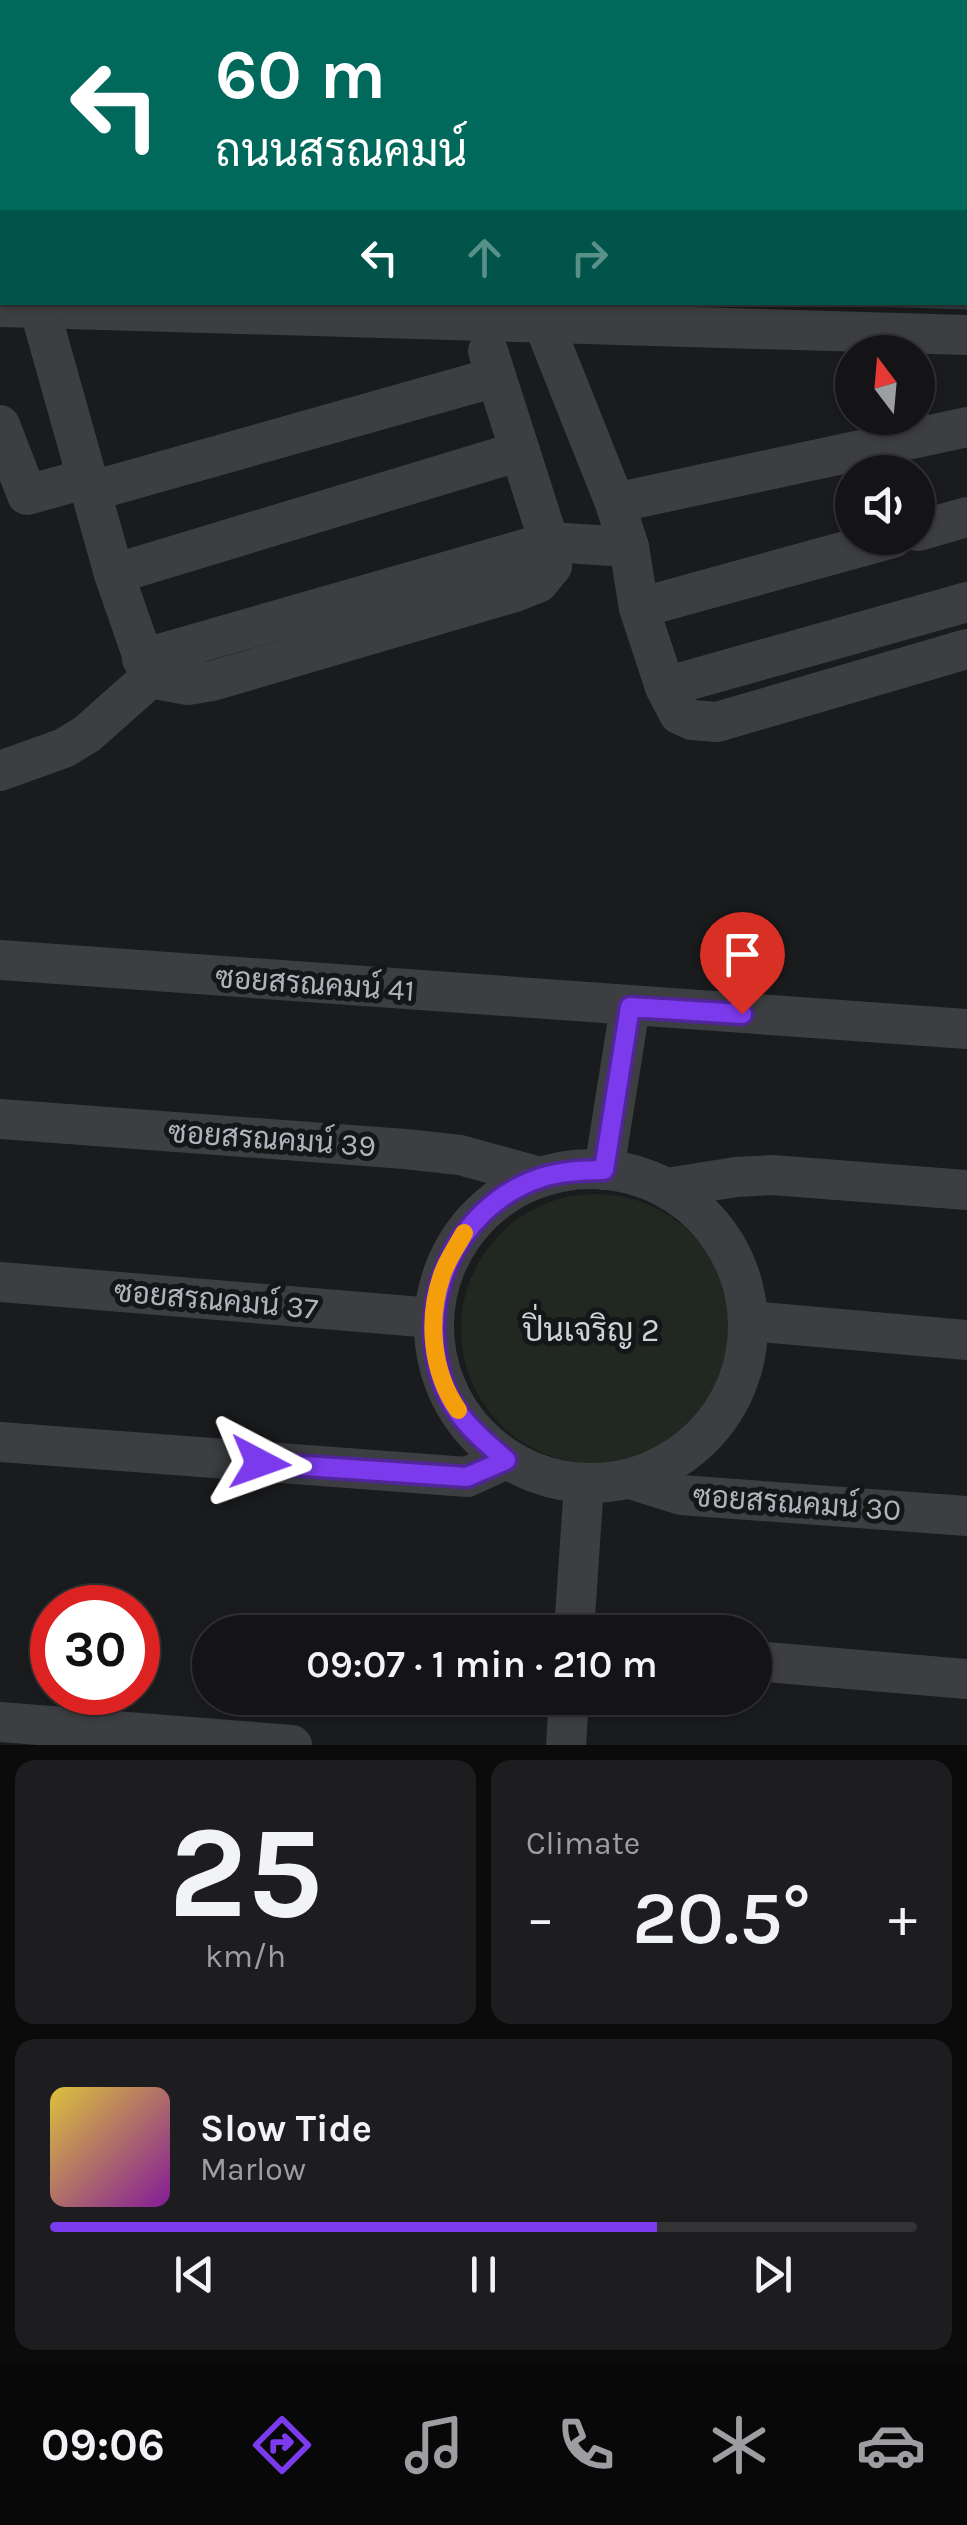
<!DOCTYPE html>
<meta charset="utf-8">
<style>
body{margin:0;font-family:Karla,Sarabun,sans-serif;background:#1d1d1f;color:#f1f3f6;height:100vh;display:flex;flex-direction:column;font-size:38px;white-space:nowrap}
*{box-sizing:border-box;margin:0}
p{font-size:32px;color:#9d9ea1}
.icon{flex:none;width:55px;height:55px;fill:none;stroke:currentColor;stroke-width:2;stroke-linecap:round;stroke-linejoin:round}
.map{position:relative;height:1745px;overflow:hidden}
.details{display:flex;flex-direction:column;gap:15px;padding:15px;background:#0b0b0c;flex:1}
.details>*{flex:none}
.banner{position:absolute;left:0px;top:0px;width:968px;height:305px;box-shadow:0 2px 8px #0004,0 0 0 2px #333335;background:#00695c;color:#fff;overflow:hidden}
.needle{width:65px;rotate:344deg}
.controls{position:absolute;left:835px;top:335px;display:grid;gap:20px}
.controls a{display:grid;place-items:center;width:100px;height:100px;border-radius:50%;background:#141416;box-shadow:0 2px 8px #0004,0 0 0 2px #333335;font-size:50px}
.speed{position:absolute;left:30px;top:1585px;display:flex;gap:20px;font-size:50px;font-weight:700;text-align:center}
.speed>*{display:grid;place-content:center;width:130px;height:130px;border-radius:50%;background:#141416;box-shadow:0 2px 8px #0004,0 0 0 2px #333335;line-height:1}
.speed .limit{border:15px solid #d22;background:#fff;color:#111}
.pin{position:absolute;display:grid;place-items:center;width:85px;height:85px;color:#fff;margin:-102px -42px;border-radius:50% 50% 50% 0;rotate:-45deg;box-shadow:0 0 10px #0007}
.pin .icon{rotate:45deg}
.me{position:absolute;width:110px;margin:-55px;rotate:94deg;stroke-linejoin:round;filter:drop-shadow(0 0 8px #0008)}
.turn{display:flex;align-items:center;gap:35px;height:210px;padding:0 50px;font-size:45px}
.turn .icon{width:130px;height:130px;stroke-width:2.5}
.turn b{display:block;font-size:70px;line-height:85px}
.lanes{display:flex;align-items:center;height:95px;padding:0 50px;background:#0003;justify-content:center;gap:50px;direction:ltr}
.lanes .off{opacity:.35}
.big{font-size:75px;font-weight:600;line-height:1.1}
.details .card{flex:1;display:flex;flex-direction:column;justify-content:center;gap:15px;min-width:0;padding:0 35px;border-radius:20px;background:#1d1d1f}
.details .dial{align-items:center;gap:0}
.dial b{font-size:130px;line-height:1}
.song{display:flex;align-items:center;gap:30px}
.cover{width:120px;height:120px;border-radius:15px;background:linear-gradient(135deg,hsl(50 70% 55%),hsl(290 70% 35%))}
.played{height:10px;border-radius:5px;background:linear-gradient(90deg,#7c3aed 70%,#333335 70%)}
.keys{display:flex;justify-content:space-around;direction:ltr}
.heat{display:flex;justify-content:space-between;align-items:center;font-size:55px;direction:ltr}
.details .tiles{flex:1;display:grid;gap:15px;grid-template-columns:1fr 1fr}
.card:last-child{grid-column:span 2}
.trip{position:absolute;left:192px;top:1615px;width:580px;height:100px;border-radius:50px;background:#141416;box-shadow:0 2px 8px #0004,0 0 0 2px #333335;font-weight:600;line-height:100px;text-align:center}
.menu{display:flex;height:160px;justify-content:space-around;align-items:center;background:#080809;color:#9d9ea1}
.menu .icon{width:70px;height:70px}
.menu .current{color:#7c3aed}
.menu b{font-size:45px;color:#f1f3f6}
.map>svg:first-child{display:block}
</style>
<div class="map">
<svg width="967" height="1745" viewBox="0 0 967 1745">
<rect width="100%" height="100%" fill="#1a1b1d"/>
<circle fill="#212721" cx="596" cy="1329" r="135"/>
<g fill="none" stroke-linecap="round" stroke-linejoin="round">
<g stroke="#313c40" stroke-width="9">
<path d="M0 276H2"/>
<path d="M870 302 967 305"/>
</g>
<g stroke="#3c3e41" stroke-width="40">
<path d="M336 0V2"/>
<path d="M0 32H2"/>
<path d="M965 73 967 74"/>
<path d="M0 190H2"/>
<path d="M965 216 967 217"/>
<path d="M0 242H2"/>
<path d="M965 273H967"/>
<path d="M0 307 967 335"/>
<path d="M543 322 615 503 629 547 639 608 665 687 679 714 692 720 717 722 967 649"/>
<path d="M488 351 549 542 629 547"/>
<path d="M0 425 27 495 88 478"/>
<path d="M92 491 496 377"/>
<path d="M615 503 967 427"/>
<path d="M918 531 967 517"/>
<path d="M114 574 520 451"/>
<path d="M639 608 893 538"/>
<path d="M142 659 549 542 552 566 538 583 515 592 212 681 188 685 150 678"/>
<path d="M665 687 967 602"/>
<path d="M0 771 64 748 87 734 150 678 114 574 39 307"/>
<path d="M0 960 967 1029"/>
<path d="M0 1119 405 1149 460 1155 540 1177"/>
<circle cx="591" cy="1326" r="157"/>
<path d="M604 1170 630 1007"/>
<path d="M667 1188 736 1177 772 1175 967 1190"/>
<path d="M0 1282 433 1318"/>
<path d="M749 1321 967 1340"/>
<path d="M0 1442 467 1477 506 1459"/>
<path d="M630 1479 681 1495 967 1516"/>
<path d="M574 1632 584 1484"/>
<path d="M755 1661 967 1679"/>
<path d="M0 1722 292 1745"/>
<path d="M566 1745 569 1698"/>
</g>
</g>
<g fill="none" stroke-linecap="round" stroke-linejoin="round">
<defs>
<path id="route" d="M260 1463 467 1477 506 1460C484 1441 462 1423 449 1397 409 1312 452 1206 543 1177 563 1171 583 1170 604 1170L630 1007 742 1014"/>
</defs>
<use href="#route" stroke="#51269a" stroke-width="25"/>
<use href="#route" stroke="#7c3aed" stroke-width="18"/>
<path stroke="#f59e0b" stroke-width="18" d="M458 1410C431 1371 427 1319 442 1275 447 1260 457 1246 464 1233"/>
</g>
<g text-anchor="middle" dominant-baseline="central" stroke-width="10" stroke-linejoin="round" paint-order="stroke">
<g font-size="30" fill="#aeb4bb" stroke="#151618">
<text transform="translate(315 984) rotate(4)">ซอยสรณคมน์ 41</text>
<text transform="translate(272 1139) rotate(4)">ซอยสรณคมน์ 39</text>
<text transform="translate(216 1300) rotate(5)">ซอยสรณคมน์ 37</text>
<text transform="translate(797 1503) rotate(4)">ซอยสรณคมน์ 30</text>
</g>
<g font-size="32" fill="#cfd3d7" stroke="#151618">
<text x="591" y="1330">ปิ่นเจริญ 2</text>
</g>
</g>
</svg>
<div class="controls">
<a><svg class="needle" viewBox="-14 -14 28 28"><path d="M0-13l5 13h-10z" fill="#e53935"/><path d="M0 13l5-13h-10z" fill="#9d9ea1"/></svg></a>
<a><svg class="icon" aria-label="sound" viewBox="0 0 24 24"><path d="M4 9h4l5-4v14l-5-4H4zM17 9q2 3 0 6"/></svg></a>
</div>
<div class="speed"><div class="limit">30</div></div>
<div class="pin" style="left:742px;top:1014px;background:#d93025"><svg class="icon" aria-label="arrive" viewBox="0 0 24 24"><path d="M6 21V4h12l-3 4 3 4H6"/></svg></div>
<svg class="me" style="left:260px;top:1463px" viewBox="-20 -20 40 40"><path d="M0-17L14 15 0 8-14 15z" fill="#7c3aed" stroke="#fff" stroke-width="4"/></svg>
<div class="trip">09:07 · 1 min · 210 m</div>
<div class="banner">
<div class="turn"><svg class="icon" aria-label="left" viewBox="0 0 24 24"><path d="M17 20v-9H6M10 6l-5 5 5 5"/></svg><div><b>60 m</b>ถนนสรณคมน์</div></div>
<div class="lanes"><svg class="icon" aria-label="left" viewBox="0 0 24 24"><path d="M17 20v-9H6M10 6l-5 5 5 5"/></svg><svg class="icon off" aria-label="ahead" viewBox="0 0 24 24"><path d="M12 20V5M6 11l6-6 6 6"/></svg><svg class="icon off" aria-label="right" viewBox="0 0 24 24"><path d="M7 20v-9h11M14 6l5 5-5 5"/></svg></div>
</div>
</div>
<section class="details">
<div class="tiles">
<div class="card dial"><b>25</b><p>km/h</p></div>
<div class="card"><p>Climate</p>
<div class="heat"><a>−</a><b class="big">20.5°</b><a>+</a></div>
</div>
<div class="card">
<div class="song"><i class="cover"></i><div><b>Slow Tide</b><p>Marlow</p></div></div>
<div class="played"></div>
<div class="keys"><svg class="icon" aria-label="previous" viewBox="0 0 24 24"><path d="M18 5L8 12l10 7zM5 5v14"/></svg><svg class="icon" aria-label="pause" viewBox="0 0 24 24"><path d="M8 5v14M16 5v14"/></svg><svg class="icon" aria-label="next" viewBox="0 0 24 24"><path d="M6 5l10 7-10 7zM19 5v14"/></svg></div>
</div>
</div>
</section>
<nav class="menu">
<b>09:06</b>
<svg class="icon current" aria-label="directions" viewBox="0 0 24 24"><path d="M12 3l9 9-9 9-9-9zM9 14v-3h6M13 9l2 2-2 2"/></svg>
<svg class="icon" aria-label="music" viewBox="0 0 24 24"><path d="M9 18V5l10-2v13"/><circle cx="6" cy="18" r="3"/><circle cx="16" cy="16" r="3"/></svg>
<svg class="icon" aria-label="phone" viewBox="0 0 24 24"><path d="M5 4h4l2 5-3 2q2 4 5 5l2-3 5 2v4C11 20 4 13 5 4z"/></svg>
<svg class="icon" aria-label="climate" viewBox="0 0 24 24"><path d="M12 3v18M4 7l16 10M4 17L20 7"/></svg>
<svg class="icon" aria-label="car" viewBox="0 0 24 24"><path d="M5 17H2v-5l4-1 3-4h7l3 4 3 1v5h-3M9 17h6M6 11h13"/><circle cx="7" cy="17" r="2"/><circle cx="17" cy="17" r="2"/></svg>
</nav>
